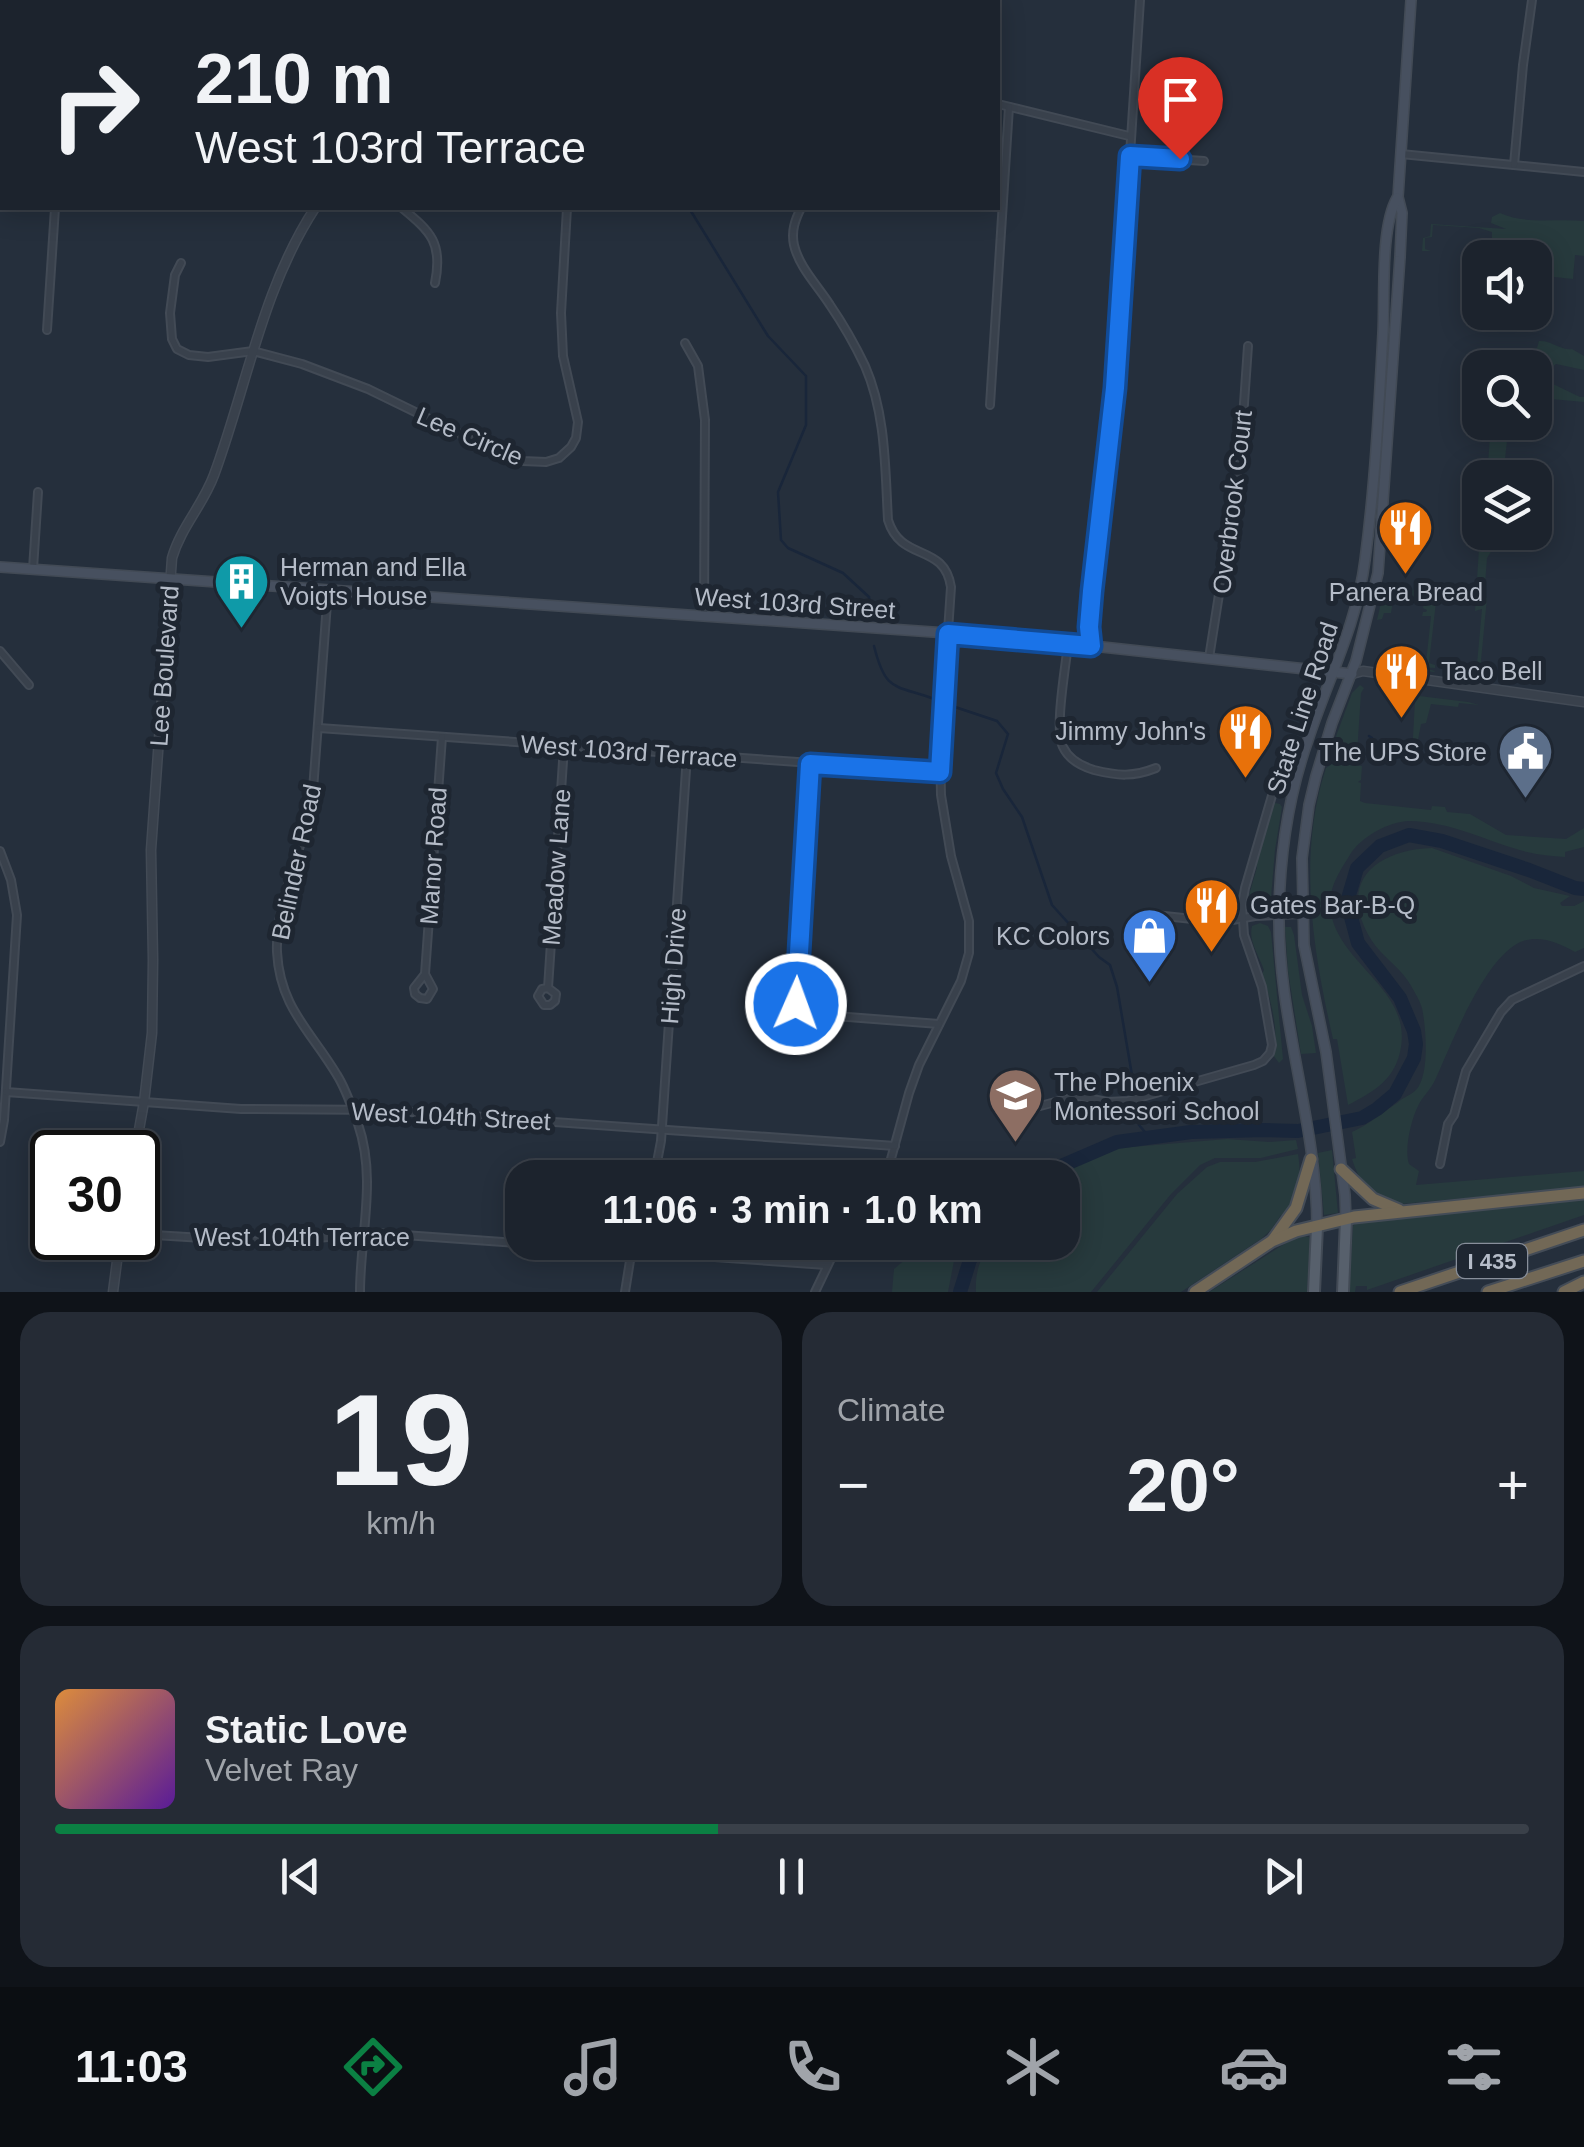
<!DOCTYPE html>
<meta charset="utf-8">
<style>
body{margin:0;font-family:Arial,sans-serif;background:#252b35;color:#f1f3f6;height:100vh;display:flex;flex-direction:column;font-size:38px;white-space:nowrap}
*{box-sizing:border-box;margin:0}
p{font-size:32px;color:#a0a4aa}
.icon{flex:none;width:55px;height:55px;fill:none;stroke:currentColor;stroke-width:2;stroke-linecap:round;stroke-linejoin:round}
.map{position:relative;height:1292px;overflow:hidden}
.drawer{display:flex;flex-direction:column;gap:20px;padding:20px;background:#0f1319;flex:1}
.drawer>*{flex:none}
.banner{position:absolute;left:0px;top:0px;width:1000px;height:210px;box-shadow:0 5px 25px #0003,0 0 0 2px #3a4049;background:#1c232d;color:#f1f3f6;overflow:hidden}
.fabs{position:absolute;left:1462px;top:240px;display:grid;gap:20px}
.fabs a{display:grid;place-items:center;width:90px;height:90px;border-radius:20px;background:#1c232d;box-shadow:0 5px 25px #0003,0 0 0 2px #3a4049;font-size:50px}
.speed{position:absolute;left:30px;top:1130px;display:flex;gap:20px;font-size:50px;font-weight:700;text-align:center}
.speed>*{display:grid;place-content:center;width:130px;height:130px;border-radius:50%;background:#1c232d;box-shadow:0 5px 25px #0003,0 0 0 2px #3a4049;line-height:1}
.speed .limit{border:5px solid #111;border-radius:15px;background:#fff;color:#111}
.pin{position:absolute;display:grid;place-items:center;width:85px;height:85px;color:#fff;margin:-102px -42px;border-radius:50% 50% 50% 0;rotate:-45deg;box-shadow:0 0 10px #0007}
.pin .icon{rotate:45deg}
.me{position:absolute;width:110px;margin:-55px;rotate:2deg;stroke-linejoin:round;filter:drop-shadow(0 0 8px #0008)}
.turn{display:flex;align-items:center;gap:35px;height:210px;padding:0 30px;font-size:45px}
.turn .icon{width:130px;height:130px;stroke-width:2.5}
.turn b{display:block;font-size:70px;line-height:85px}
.big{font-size:75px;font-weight:700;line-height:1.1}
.drawer .tile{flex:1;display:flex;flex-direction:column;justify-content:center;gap:15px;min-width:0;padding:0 35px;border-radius:30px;background:#252b35}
.drawer .dial{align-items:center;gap:0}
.dial b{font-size:130px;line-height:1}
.song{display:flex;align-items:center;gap:30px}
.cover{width:120px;height:120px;border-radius:15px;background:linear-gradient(135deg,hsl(30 70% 55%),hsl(270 70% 35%))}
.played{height:10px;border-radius:5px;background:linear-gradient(90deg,#0b8043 45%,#3a4049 45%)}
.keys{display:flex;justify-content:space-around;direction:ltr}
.heat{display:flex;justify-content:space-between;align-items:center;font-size:55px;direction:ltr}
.drawer .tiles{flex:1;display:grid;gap:20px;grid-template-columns:1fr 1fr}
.tile:last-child{grid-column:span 2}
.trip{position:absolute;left:505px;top:1160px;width:575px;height:100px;border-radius:30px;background:#1c232d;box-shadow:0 5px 25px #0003,0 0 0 2px #3a4049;font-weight:700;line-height:100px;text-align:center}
.menu{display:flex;height:160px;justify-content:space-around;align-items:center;background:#0b0e12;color:#a0a4aa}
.menu .icon{width:70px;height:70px}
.menu .current{color:#0b8043}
.menu b{font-size:45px;color:#f1f3f6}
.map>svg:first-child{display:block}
</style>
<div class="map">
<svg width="1584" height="1292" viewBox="0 0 1584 1292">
<rect width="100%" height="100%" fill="#252f3c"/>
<g fill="#273a3d">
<path d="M1500 213C1527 225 1555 218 1584 221V256L1575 255 1573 279 1535 275V258L1503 257 1492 246V232L1479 228 1433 225 1432 237 1425 238V249L1431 251H1422L1423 238 1430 236 1431 224 1506 229 1491 223 1492 217Z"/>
<path d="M1539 341C1551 340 1562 351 1572 349L1584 356V370L1556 364 1550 369 1548 379 1553 384 1580 397H1584V402L1551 399 1537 387 1532 353 1537 348Z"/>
<path d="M1491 423H1509L1503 477H1487Z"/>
<path d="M1480 533H1489V537L1492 540V545L1489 546 1492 550 1487 558 1484 597 1487 598 1480 671 1494 673V676L1476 675 1482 609 1475 611Z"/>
<path d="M1381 587 1399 588 1402 592 1410 593 1414 589 1420 590V596L1453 601 1454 597 1460 602 1463 599 1464 600 1463 604 1436 602 1429 663 1435 665V668L1419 667 1435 671 1434 672 1409 669 1407 667 1410 666 1407 665 1409 662 1426 663 1431 616H1422L1423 612H1426L1427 610 1423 608 1424 599 1394 595 1391 613H1384L1382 619 1377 620 1383 594Z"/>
<path d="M1360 685 1364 688 1361 693 1357 754 1336 751 1333 746 1335 744V739L1352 693Z"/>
<path d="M1395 693 1468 702 1479 705 1459 703 1458 707 1431 704 1426 723 1421 724 1415 756 1410 759 1389 757 1404 758 1410 754 1413 737 1415 700 1396 697Z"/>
<path d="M1333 763 1362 766 1361 780 1358 782 1361 783 1360 801 1365 803 1431 810 1432 806 1445 807 1447 812 1470 814 1506 835 1566 839 1584 828V847L1565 852V857C1552 856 1539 855 1527 852 1488 842 1450 821 1409 821 1388 822 1363 836 1351 853 1342 868 1331 883 1330 901 1329 961 1411 985 1401 1047 1396 1079 1375 1091 1348 1105L1337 1039H1333C1313 952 1297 855 1326 768Z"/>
<path d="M1275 803 1280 804 1282 807 1275 850 1271 898C1266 911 1249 914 1248 900 1248 898 1256 872 1257 867L1255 863 1272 805Z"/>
<path d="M1432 848 1511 876 1534 888 1570 896 1560 903 1562 906H1574L1584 901V948L1575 952C1560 943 1540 935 1523 941 1485 955 1452 1043 1436 1078 1432 1088 1424 1095 1419 1104 1411 1119 1404 1149 1409 1164L1419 1171 1416 1185 1584 1171V1187L1401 1204C1375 1200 1360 1185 1352 1159L1356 1158 1352 1132C1369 1124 1381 1114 1397 1103 1402 1098 1411 1095 1416 1090 1430 1075 1426 1027 1422 1008 1419 999 1413 989 1408 981 1398 966 1382 956 1372 941 1336 884 1374 850 1432 848Z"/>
<path d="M1260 923 1268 926 1271 932 1283 1059 1279 1063 1273 1055C1280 1031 1270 997 1262 974L1264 970C1259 955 1248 941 1252 926Z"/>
<path d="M1285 927H1291L1294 935 1302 995 1312 1026 1316 1053 1301 1054 1288 971Z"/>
<path d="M1227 1139 1269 1142 1296 1140 1298 1149 1261 1158H1215L1200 1165 1171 1194 1091 1292H976C975 1272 980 1257 992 1243L1062 1242V1178L1053 1177 1083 1159 1107 1149Z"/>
<path d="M1332 1150 1338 1213 1324 1215 1318 1153Z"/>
<path d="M1298 1154C1302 1177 1298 1197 1285 1216L1281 1215 1271 1230 1261 1239 1181 1292H1097L1177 1194 1207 1167 1220 1162H1255Z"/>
<path d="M1584 1199V1215L1367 1290V1286H1356L1355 1292H1349L1353 1226 1355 1223Z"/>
<path d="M1302 1236 1309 1237 1310 1240 1307 1292H1209L1289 1241Z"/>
<path d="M919 1243H959L963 1246 954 1261 948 1292H892L894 1269 913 1253Z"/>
</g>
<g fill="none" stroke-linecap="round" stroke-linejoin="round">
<g stroke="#19263a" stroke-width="2.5">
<path d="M309 0 312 2"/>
<path d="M521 0 524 2"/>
<path d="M403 2 411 0"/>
<path d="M689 208 768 336 806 376V425L778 492 781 540 788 548 843 573 869 597 871 615"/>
<path d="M874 646C886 694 895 684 937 700"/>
<path d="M949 705 997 721 1008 734 996 773 1003 789 1022 817 1052 905 1099 957 1110 965 1117 987 1134 1087"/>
<path d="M1369 736 1372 738"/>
<path d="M1136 1109 1139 1125 1150 1138"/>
</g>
<g stroke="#19263a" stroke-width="14">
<path d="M1041 1178 1052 1170 1117 1142 1191 1132 1264 1130 1298 1131 1362 1118 1377 1109 1395 1094 1414 1058 1416 1044 1414 1031 1400 998 1358 943 1347 902 1357 868 1380 846 1409 835 1442 841 1529 870 1575 888 1584 889"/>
<path d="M960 1292 970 1260 980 1242"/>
</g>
<defs>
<g id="minor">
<path d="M203 0V2"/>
<path d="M678 0 685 2"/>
<path d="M63 2 64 0"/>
<path d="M840 2 841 0"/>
<path d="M0 37H2"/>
<path d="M998 104 1129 136"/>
<path d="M1401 154 1584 172"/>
<path d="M1129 156 1204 161"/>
<path d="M1514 165 1523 65 1532 0"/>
<path d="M402 208C431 232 443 243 435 283"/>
<path d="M801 208C795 220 791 231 794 245 799 267 818 286 830 305 843 324 855 345 865 366 886 414 885 468 888 520 901 563 944 542 951 587L940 749 941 795 951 856 969 921V953L961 981 919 1065 909 1093 889 1166 883 1178"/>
<path d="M181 263 175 275 170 313 172 339 177 349 189 355 208 357 253 351 302 364 368 389 485 446 523 461 546 462 559 458 571 447 576 438 578 422 563 356 561 313 567 208"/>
<path d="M47 330 55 208"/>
<path d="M685 343 698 366 705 420 704 616"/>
<path d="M990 405 1009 107"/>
<path d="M33 569 38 492"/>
<path d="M328 590 312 803C302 850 275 904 277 952 280 1008 311 1031 337 1075 346 1089 352 1108 358 1124 377 1179 360 1236 360 1292"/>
<path d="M1068 643C1066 666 1054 729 1063 747 1069 760 1081 766 1094 770 1118 776 1133 777 1156 768"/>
<path d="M1091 645 1089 627 1091 591 1115 387 1140 0"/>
<path d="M0 651 29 685"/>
<path d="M1209 658 1240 461 1248 346"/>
<path d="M319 728 940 772"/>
<path d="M811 763 795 992C796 1004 798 1009 809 1014L939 1024"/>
<path d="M0 851 11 880 17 915 4 1120 0 1142"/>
<path d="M1140 925 1147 917 1155 915 1221 922 1255 916 1302 914"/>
<path d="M425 974 433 989 427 999 420 998 415 994 414 988 425 974 442 737"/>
<path d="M548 988 556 994 555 1001 550 1005H544L538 996 542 989 548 988 564 746"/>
<path d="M6 1092 241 1109 384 1110 895 1146"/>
<path d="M1025 1110 1078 1096 1107 1102 1128 1101 1254 1065 1263 1061 1270 1053 1272 1045 1262 987 1244 935 1242 905 1245 888 1278 775"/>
<path d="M1440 1164 1448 1124 1454 1115 1466 1071 1501 1012 1512 1000 1584 966"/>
<path d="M654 1178 661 1141 687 755"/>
<path d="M138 1234 268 1242 376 1233 826 1265"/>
<path d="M625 1292 633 1242"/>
<path d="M815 1292 839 1242"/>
</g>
<g id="tertiary">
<path d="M487 2 490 0"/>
<path d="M1352 674 1363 671 1584 702"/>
<path d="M135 1152 144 1102 152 1033 153 960 151 850 172 558C181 527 203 505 214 475 247 386 262 289 315 208"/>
<path d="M113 1292 120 1238"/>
</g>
<g id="secondary">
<path d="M0 567 1019 638 1352 674"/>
<path d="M1346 1219 1345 1195 1326 1052 1304 945 1302 858 1309 805 1316 776 1332 723 1356 661 1378 573 1400 257 1402 213 1398 197 1411 0"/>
<path d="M1317 1227C1317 1121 1277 1018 1279 911 1280 854 1289 794 1308 740 1328 679 1357 624 1365 560 1375 485 1379 408 1383 333 1385 297 1380 228 1397 198"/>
</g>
<g id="primary">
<path d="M1314 1292 1317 1227"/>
<path d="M1343 1292 1346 1219"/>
</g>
<g id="motorway">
<path d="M1341 1169 1373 1199 1399 1210"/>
<path d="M1273 1240 1296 1208 1311 1159"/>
<path d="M1195 1292 1272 1241 1296 1231 1354 1217 1584 1193"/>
<path d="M1400 1292 1584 1230"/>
<path d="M1488 1292 1584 1261"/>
<path d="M1564 1292 1584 1282"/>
</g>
</defs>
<use href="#minor" stroke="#424a55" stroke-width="10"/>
<use href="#tertiary" stroke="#424a55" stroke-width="11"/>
<use href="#secondary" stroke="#424a55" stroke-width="12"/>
<use href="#primary" stroke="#424a55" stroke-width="14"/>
<use href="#motorway" stroke="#444c57" stroke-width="15"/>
<use href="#minor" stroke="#39414c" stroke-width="6"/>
<use href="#tertiary" stroke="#39414c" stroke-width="8"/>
<use href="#secondary" stroke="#47505f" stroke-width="9"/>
<use href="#primary" stroke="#57606c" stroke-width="10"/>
<use href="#motorway" stroke="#726856" stroke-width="11"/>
</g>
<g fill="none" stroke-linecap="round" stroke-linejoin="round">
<defs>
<path id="route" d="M796 1004 810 764 940 772 948 634 1091 646 1089 627 1092 591 1115 388 1130 156 1180 159"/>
</defs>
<use href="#route" stroke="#114b97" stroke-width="25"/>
<use href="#route" stroke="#1a73e8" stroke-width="18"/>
</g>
<defs>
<symbol id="restaurant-pin" viewBox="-11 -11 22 30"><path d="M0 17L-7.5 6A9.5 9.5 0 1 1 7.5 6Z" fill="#e8710a" stroke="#1e2631"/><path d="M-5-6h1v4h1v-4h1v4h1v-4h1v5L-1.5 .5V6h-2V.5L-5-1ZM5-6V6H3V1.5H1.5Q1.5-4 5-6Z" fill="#fff"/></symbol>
<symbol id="building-pin" viewBox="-11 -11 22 30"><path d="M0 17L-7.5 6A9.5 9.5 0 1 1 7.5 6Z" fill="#0f9aa8" stroke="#1e2631"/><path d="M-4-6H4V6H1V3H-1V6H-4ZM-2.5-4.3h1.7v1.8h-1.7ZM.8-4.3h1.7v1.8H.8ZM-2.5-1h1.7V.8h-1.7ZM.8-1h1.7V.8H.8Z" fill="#fff"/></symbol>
<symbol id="civic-pin" viewBox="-11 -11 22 30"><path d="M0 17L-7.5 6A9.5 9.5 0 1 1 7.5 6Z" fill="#5c6f8a" stroke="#1e2631"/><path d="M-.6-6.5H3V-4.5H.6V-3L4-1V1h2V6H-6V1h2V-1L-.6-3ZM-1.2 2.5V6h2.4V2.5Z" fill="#fff"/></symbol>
<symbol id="shop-pin" viewBox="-11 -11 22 30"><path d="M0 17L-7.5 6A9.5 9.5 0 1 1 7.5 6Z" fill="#3f7fe0" stroke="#1e2631"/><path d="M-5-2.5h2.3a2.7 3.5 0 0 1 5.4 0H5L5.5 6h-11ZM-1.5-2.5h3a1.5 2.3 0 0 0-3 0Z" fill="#fff"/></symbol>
<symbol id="school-pin" viewBox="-11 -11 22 30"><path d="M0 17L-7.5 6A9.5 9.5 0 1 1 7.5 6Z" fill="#8d6e63" stroke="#1e2631"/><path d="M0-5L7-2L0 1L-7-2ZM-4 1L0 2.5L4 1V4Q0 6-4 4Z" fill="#fff"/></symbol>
</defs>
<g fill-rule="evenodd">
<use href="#restaurant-pin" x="1374" y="496" width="63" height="86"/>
<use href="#building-pin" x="210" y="550" width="63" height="86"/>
<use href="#restaurant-pin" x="1370" y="640" width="63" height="86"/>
<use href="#restaurant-pin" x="1214" y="700" width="63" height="86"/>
<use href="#civic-pin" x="1494" y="720" width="63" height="86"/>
<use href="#restaurant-pin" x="1180" y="874" width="63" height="86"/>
<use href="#shop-pin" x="1118" y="904" width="63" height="86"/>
<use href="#school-pin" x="984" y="1064" width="63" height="86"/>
</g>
<g text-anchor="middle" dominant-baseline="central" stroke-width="10" stroke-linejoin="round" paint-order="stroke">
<rect fill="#1e2631" stroke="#888f9b" stroke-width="2.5" x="1457" y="1244" width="70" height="34" rx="8"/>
<g font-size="22" font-weight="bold" fill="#b5bcc8">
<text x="1492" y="1261">I 435</text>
</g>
<g font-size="25" fill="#b5bcc8" stroke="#1e2631">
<text transform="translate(470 436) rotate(23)">Lee Circle</text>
<text transform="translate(1232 502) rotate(-83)">Overbrook Court</text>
<text transform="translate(795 603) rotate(4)">West 103rd Street</text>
<text transform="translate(164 666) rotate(-86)">Lee Boulevard</text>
<text transform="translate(1302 708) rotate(-72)">State Line Road</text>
<text transform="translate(629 751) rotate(4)">West 103rd Terrace</text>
<text transform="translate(433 856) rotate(-86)">Manor Road</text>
<text transform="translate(296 862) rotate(-78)">Belinder Road</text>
<text transform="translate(556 867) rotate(-86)">Meadow Lane</text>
<text transform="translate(673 966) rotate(-86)">High Drive</text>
<text transform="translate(451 1116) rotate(3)">West 104th Street</text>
<text x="302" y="1237">West 104th Terrace</text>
</g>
<g font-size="25" fill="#b5bcc8" stroke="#1e2631" text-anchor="start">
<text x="280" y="567">Herman and Ella<tspan x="280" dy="29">Voigts House</tspan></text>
<text x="1406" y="592" text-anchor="middle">Panera Bread</text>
<text x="1441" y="671">Taco Bell</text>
<text x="1206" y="731" text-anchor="end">Jimmy John's</text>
<text x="1487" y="752" text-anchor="end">The UPS Store</text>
<text x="1250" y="905">Gates Bar-B-Q</text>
<text x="1110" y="936" text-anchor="end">KC Colors</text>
<text x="1054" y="1082">The Phoenix<tspan x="1054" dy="29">Montessori School</tspan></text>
</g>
</g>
</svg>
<div class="fabs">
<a><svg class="icon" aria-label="sound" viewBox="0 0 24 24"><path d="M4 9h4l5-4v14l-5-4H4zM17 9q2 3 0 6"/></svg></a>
<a><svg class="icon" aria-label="search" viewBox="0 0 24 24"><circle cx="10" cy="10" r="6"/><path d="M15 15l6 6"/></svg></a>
<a><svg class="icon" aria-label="layers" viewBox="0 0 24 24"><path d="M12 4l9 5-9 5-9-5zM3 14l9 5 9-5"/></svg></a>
</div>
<div class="speed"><div class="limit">30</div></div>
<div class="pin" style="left:1180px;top:159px;background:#d93025"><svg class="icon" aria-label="arrive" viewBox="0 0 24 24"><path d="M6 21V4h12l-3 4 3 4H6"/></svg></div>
<svg class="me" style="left:796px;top:1004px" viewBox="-20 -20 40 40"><circle r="17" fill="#1a73e8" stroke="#fff" stroke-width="3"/><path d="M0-11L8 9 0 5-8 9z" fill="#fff"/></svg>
<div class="trip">11:06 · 3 min · 1.0 km</div>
<div class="banner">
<div class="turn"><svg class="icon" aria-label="right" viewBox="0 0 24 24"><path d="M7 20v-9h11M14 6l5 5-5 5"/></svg><div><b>210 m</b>West 103rd Terrace</div></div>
</div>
</div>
<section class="drawer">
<div class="tiles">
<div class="tile dial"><b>19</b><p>km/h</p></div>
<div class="tile"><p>Climate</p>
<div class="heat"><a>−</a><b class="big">20°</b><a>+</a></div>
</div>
<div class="tile">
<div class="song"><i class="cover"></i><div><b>Static Love</b><p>Velvet Ray</p></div></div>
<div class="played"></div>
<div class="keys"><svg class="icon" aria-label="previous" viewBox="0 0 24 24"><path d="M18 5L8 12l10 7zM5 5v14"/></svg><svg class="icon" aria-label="pause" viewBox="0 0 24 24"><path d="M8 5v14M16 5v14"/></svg><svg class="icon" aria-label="next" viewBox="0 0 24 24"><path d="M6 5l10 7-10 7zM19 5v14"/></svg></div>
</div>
</div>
</section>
<nav class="menu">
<b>11:03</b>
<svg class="icon current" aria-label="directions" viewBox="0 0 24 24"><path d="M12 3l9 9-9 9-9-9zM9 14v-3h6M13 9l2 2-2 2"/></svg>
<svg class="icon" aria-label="music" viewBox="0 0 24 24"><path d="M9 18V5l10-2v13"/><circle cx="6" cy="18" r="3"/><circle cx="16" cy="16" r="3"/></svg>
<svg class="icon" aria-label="phone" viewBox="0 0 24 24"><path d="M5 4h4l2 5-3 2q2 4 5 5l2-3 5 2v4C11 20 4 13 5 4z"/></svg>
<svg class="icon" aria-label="climate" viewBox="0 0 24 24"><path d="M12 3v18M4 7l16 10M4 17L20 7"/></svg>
<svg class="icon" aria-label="car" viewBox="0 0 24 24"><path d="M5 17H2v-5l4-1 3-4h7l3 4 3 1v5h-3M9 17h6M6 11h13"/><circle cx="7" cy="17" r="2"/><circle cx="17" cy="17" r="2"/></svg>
<svg class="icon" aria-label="filters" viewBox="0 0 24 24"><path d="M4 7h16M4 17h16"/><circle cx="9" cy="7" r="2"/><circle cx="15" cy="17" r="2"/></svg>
</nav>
